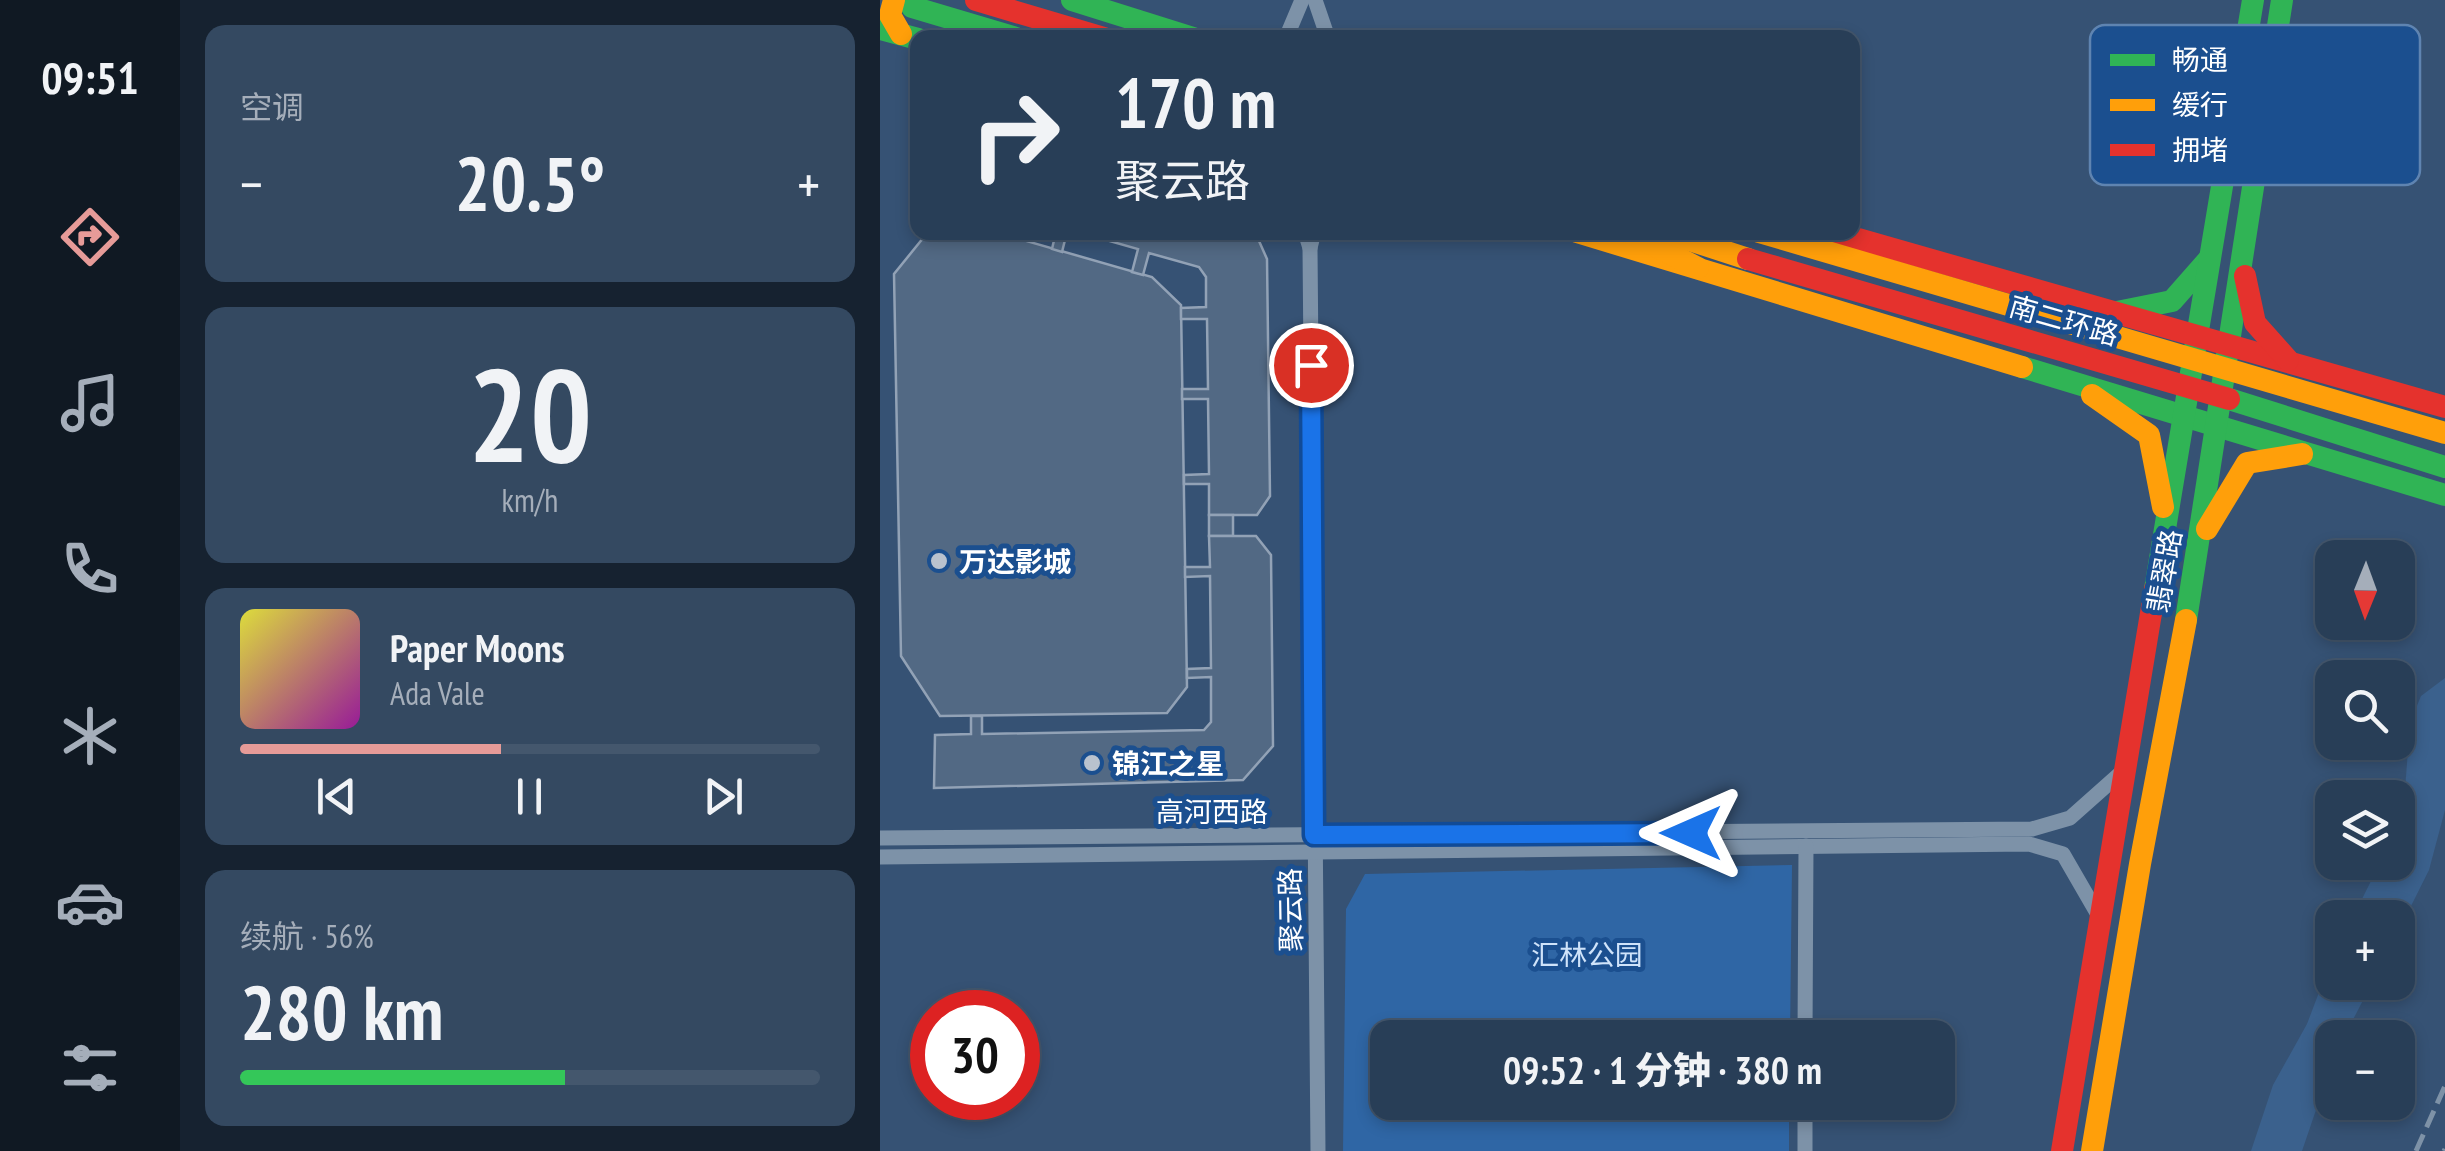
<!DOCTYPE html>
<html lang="zh">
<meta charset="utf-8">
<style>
body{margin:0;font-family:"PT Sans Narrow","Noto Sans SC",sans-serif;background:#344961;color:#f1f3f6;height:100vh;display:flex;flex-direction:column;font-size:38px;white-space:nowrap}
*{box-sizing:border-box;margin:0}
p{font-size:32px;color:#a5aeba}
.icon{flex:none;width:55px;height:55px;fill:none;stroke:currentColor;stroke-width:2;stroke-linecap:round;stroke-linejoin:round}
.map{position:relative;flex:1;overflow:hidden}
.side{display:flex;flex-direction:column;gap:25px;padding:25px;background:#162230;width:700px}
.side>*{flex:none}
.top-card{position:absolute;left:30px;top:30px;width:950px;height:210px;border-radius:20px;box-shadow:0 5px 15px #0003,0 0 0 2px #44576d;background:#283e57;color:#f1f3f6;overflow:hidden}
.needle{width:65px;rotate:181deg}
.fabs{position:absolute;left:1435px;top:540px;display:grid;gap:20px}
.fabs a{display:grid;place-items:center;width:100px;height:100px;border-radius:20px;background:#283e57;box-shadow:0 5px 15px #0003,0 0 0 2px #44576d;font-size:50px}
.speed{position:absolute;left:30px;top:990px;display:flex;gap:20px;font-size:50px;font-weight:700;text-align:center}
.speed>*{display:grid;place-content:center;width:130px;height:130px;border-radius:50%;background:#283e57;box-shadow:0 5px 15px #0003,0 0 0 2px #44576d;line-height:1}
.speed .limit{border:15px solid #d22;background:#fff;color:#111}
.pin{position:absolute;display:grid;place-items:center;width:85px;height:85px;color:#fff;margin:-42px;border:5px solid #fff;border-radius:50%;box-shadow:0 2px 10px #0007}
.me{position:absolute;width:110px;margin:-55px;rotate:270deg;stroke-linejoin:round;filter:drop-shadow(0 0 8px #0008)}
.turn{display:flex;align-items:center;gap:35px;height:210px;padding:0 40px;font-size:45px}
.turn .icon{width:130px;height:130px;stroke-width:2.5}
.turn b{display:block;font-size:70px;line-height:85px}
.big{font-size:75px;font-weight:800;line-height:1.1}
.side .card{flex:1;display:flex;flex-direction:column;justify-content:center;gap:15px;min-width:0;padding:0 35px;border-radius:20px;background:#344961}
.side .dial{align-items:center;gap:0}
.dial b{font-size:130px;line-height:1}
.song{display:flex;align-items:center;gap:30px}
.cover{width:120px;height:120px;border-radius:15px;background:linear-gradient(135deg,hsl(60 70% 55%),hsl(300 70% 35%))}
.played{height:10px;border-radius:5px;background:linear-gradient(90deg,#e69b98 45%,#44576d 45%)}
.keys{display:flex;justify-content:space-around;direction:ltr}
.heat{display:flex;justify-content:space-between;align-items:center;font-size:55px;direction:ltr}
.charge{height:15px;border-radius:8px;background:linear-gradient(90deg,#34c759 56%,#44576d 0)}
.trip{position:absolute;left:490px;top:1020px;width:585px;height:100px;border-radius:20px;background:#283e57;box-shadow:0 5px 15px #0003,0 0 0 2px #44576d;font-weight:800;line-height:100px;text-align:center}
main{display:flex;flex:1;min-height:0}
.tab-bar{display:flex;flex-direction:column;width:180px;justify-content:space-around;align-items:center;background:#101923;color:#a5aeba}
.tab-bar .icon{width:70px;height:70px}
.tab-bar .selected{color:#e69b98}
.tab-bar b{font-size:45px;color:#f1f3f6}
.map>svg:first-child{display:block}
</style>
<main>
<nav class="tab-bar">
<b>09:51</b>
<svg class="icon selected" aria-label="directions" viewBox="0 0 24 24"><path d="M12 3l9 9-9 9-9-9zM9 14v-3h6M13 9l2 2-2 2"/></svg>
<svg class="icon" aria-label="music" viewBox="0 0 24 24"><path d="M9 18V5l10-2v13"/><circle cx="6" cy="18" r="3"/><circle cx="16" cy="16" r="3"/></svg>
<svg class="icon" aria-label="phone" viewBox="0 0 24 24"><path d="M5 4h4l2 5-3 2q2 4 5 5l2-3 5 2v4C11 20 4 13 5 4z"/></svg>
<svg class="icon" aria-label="climate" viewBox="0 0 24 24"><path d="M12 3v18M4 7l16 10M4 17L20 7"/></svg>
<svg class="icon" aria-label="car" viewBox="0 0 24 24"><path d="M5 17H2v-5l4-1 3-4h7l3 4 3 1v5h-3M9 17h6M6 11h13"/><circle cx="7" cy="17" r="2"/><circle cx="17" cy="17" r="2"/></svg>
<svg class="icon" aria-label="filters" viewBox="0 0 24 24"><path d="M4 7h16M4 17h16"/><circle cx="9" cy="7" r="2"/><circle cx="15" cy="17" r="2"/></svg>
</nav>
<section class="side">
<div class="card"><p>空调</p>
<div class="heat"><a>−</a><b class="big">20.5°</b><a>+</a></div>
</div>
<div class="card dial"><b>20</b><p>km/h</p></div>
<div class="card">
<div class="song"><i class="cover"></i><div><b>Paper Moons</b><p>Ada Vale</p></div></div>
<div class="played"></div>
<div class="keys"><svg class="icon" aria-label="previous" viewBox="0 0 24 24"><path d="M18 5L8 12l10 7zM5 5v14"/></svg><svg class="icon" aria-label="pause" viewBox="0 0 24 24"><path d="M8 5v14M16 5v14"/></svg><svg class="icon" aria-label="next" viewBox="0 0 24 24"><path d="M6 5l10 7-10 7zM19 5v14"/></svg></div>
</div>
<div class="card"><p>续航 · 56%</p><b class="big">280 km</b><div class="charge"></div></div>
</section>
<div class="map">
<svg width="1565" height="1151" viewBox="0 0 1565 1151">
<rect width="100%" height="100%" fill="#365274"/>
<path fill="#2f66a5" d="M912 865 910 1037 508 1038V1102L909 1103V1151H463L466 909 485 874Z"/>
<g fill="#3b618d">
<path d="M1565 678V810L1549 870 1518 932V918L1473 917 1500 863 1518 862V824L1525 790 1530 723 1541 696Z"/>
<path d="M1452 958V982L1492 983 1464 1037 1452 1038V1063L1422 1151H1371L1393 1085 1427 1024Z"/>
</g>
<g fill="#526984" stroke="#92a2b6" stroke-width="2.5">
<path d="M48 232H115L272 277 301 305 307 687 287 713 60 716 21 656 14 274Z"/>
<path d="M176 232H187L182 252 172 249Z"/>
<path d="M198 232H375L387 259 390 496 377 515H329V484H304V475L329 474 328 399H302V389H328L327 319H301V308L326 307V277L319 267 269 253 263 275 252 272 258 249Z"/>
<rect x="329" y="515" width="24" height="21"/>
<path d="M329 536H376L391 555 393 746 363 780 54 788 55 735 91 734V716H102V734L324 730 331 722V677L307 678V669L331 668 330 576 305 577V567H330Z"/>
</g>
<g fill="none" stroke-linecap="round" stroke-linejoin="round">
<g stroke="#7d92a8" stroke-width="15">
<path d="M435 0 448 38"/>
<path d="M406 38 422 0"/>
<path d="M425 232 430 248 434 232"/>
<path d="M430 248 438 1151"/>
<path d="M0 838 1152 829 1190 818 1244 770"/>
<path d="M0 857 1149 844 1183 854 1220 918"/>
<path d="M925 1038 926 846"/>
<path d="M925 1151V1102"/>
</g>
<g stroke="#30b455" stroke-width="22">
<path d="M192 0 313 38"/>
<path d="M32 7 136 38"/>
<path d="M0 29 38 39"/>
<path d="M1237 312 1292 301 1329 259"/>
<path d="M1142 367 1565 495"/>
<path d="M1275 589 1373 0"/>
<path d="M1306 620 1402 0"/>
</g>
<g stroke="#ff9f0a" stroke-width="22">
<path d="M14 0 10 15 21 34"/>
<path d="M697 232 1142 367"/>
<path d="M748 232 818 268"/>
<path d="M785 232 868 259"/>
<path d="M1212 395 1269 435 1283 507"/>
<path d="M1327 529 1367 463 1422 454"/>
<path d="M1212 1151 1260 864 1306 620"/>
</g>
<g stroke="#e5322d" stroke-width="22">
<path d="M96 0 224 38"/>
<path d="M954 232 1565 407"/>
<path d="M1365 276 1375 323 1408 360"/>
<path d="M1182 1151 1275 589"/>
</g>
<g stroke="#7e92a7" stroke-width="5" stroke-dasharray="18 8" stroke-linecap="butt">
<path d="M1536 1151 1565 1086"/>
<path d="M1564 1151 1565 1149"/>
</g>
<path stroke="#30b455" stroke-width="22" d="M1349 399 1565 467"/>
<path stroke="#ff9f0a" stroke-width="22" d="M879 232 1565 433"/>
<path stroke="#e5322d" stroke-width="22" d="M868 259 1349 399"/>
</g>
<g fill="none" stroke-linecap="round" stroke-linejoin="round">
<defs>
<path id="route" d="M431 365 434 835 811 833"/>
</defs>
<use href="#route" stroke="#114b97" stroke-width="25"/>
<use href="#route" stroke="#1a73e8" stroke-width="18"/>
</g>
<g fill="#b9c2ce" stroke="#1b4f8f" stroke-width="4">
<circle cx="59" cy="561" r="10"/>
<circle cx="212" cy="763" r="10"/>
</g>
<g text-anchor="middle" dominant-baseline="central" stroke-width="10" stroke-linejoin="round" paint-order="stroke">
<g font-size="28" fill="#fff" stroke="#1b4f8f">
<text transform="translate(1184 320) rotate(16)">南二环路</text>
<text transform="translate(1284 571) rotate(-80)">翡翠路</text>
<text x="332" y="811">高河西路</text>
<text transform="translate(410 910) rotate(-91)">聚云路</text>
</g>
<g font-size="28" font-weight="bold" fill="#fff" stroke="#1b4f8f" text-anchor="start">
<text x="79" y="561">万达影城</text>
<text x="232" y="763">锦江之星</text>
</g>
<g font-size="28" fill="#cfe3fa" stroke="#1b4f8f">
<text x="707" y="954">汇林公园</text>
</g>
</g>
<rect x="1210" y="25" width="330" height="160" rx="15" fill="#1b4f8f" stroke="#5f84b1" stroke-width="2.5"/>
<rect x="1230" y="54" width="45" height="12" fill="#30b455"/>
<rect x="1230" y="99" width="45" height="12" fill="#ff9f0a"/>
<rect x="1230" y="144" width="45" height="12" fill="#e5322d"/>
<g font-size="28" fill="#fff">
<text x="1292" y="70">畅通</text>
<text x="1292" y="115">缓行</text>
<text x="1292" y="160">拥堵</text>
</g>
</svg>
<div class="fabs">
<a><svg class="needle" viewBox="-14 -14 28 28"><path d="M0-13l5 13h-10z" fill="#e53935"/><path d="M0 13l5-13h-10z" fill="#a5aeba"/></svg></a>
<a><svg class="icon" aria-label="search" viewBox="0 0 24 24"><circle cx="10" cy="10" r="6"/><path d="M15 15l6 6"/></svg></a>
<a><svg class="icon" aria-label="layers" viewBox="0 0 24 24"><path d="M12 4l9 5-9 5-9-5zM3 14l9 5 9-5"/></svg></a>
<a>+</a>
<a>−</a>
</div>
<div class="speed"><div class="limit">30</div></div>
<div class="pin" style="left:431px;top:365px;background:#d93025"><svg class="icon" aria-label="arrive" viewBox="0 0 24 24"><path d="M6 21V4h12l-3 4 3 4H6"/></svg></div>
<svg class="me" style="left:811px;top:833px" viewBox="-20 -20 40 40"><path d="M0-17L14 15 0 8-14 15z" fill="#1a73e8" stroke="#fff" stroke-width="4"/></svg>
<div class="trip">09:52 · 1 分钟 · 380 m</div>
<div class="top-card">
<div class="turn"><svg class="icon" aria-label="right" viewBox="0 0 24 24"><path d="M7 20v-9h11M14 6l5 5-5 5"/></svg><div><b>170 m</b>聚云路</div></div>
</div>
</div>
</main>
